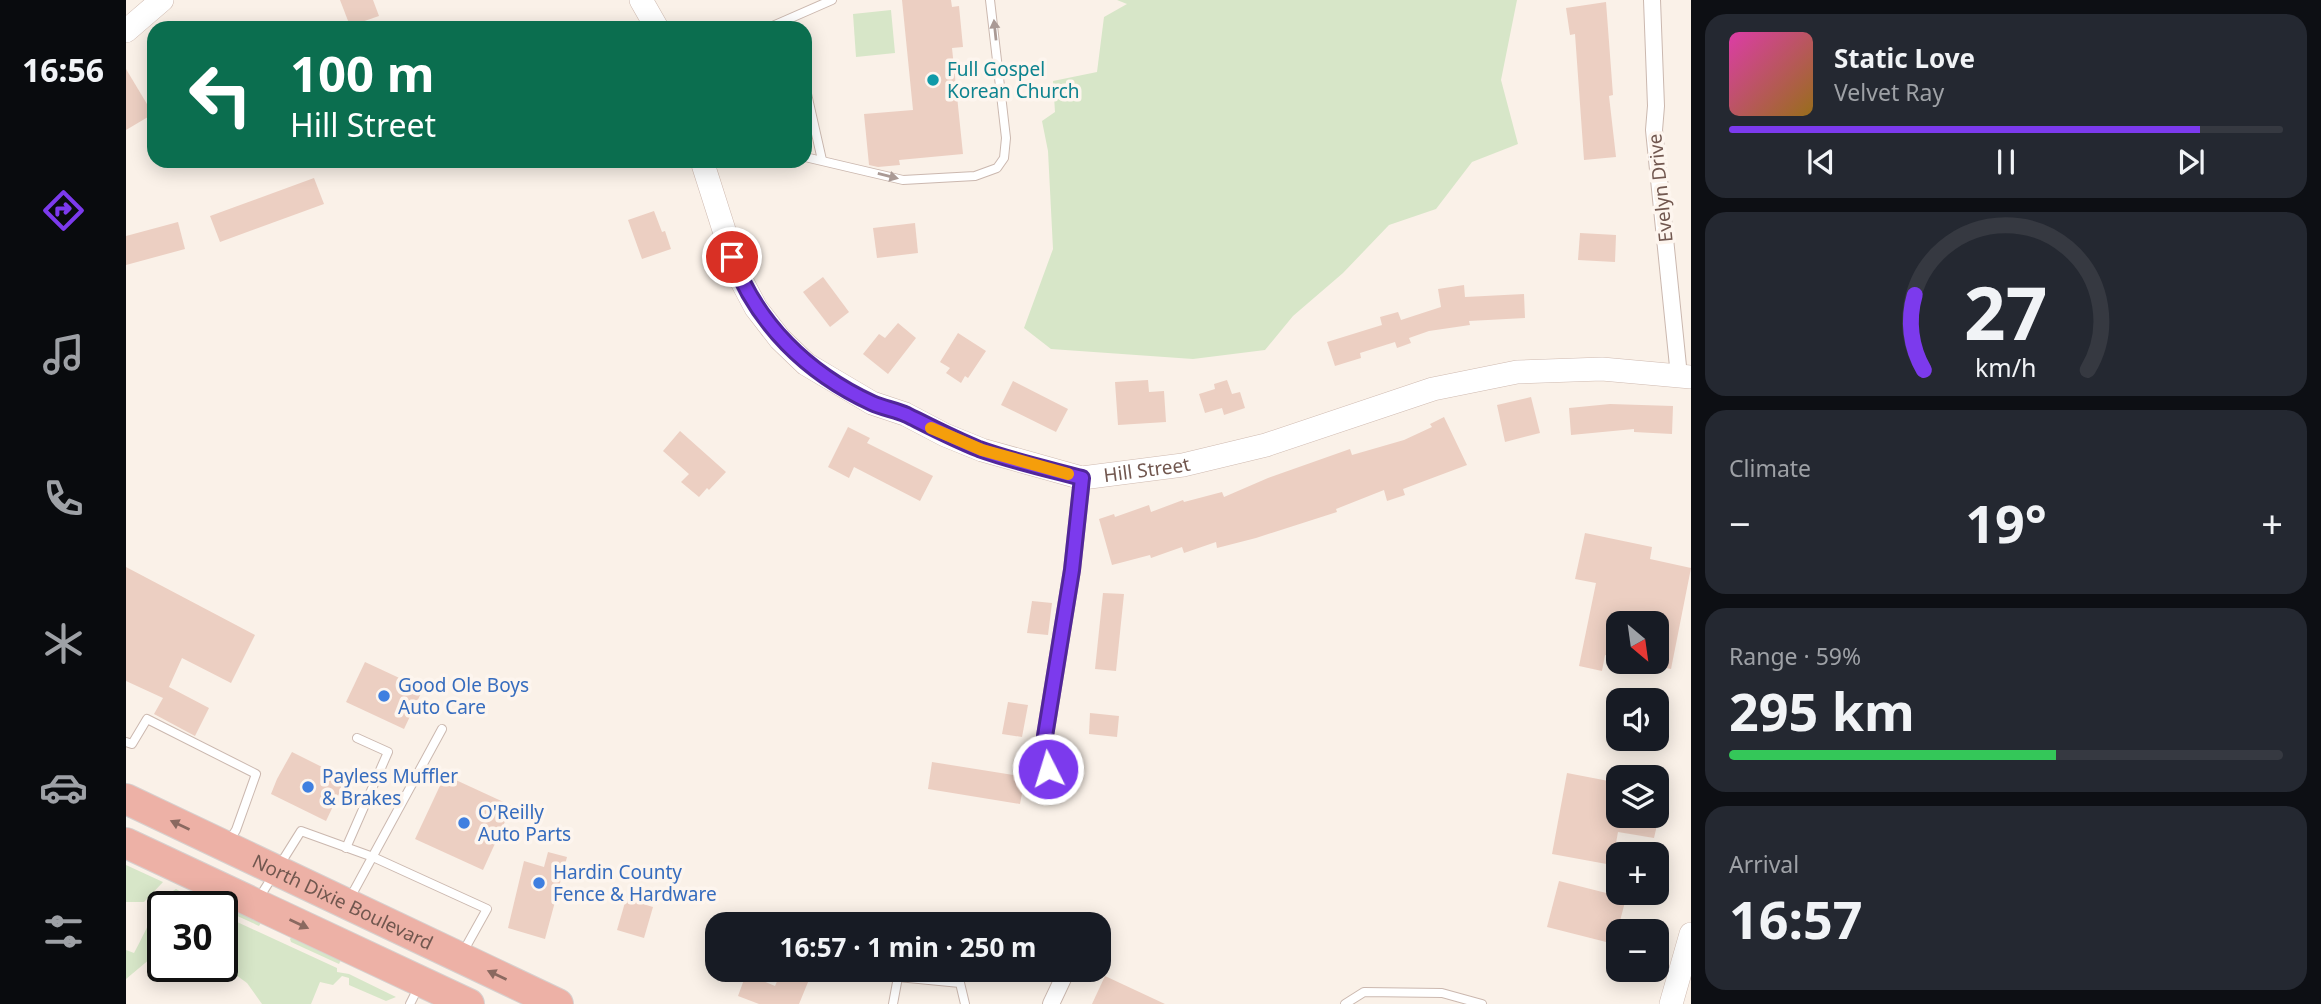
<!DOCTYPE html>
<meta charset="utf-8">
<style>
body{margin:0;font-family:"Noto Sans",sans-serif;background:#242831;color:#f1f3f6;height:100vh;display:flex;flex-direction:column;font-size:26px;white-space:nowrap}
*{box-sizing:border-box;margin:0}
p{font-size:23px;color:#9ea1a6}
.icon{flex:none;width:38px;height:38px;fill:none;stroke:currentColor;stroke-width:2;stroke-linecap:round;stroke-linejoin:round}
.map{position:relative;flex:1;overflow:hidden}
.details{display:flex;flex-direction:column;gap:14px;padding:14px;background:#0d0f14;width:630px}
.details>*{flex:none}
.hud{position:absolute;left:21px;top:21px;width:665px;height:147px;border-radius:21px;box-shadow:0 4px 18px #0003;background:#0b6e4f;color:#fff;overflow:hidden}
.needle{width:46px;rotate:151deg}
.controls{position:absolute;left:1480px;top:611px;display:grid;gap:14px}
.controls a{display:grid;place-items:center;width:63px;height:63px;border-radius:14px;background:#171b24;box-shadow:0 4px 18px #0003;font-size:35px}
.speed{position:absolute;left:21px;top:891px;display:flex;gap:14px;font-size:35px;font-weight:700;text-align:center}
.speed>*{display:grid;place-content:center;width:91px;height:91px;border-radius:50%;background:#171b24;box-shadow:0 4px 18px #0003;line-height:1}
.speed .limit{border:4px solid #111;border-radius:10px;background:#fff;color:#111}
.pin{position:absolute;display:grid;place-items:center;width:60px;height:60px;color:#fff;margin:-30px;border:4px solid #fff;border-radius:50%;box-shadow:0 2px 7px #0007}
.me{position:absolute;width:77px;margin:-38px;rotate:355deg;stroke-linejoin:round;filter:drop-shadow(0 0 5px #0008)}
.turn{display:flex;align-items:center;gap:24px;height:147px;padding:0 28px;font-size:32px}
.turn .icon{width:91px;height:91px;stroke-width:2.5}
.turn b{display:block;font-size:49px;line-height:60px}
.big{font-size:52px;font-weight:700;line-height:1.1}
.details .widget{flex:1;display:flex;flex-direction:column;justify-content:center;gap:10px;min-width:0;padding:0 24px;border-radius:21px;background:#242831}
.details .dial{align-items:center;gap:0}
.dial svg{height:182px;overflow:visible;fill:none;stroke:#363941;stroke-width:7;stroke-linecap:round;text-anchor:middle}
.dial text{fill:#f1f3f6;stroke:none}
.song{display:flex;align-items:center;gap:21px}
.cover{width:84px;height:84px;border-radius:10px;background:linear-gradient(135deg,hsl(320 70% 55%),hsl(40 70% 35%))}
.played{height:7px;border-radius:4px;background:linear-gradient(90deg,#7c3aed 85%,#363941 85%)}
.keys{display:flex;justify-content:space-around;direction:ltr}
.heat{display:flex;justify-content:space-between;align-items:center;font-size:38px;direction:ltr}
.charge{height:10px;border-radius:5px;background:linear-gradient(90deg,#34c759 59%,#363941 0)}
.trip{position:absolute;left:579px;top:912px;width:406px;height:70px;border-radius:21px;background:#171b24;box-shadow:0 4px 18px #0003;font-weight:700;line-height:70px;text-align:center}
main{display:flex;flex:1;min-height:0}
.tabs{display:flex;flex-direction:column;width:126px;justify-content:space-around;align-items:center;background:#090b0e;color:#9ea1a6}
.tabs .icon{width:49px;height:49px}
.tabs .selected{color:#7c3aed}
.tabs b{font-size:32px;color:#f1f3f6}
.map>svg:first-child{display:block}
</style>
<main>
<nav class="tabs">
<b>16:56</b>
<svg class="icon selected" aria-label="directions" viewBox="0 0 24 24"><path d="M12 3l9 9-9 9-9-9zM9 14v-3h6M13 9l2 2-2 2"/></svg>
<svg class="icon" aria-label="music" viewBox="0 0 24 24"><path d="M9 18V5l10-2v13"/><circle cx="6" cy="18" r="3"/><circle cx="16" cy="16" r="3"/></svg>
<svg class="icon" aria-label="phone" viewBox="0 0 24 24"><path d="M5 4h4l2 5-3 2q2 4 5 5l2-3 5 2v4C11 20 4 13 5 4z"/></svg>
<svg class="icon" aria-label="climate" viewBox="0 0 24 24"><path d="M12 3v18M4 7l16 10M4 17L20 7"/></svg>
<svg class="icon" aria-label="car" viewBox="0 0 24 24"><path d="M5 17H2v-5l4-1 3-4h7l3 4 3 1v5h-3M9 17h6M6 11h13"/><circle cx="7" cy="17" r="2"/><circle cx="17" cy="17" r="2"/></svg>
<svg class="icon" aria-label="filters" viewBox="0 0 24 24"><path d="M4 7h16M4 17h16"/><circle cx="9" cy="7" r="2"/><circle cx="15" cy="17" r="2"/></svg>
</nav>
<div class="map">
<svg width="1565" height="1004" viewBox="0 0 1565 1004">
<rect width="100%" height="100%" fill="#faf1e8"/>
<g fill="#d7e6c8">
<path d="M991 0H1391L1375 80 1392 144 1346 162 1310 209 1263 225 1217 273 1167 316 1139 350 1067 359 925 349 898 328 927 249 922 151 916 121 929 112 927 81 971 72 978 17 1001 4Z"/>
<path d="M765 10 769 53 730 57 727 14Z"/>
<path d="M0 865 37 882 18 902H0Z"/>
<path d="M50 889 79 906H37V948L0 979V950L8 953C19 934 31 900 50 889Z"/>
<path d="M89 900 136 921 133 926 96 909V906L86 905 85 901Z"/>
<path d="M96 915 211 968V972L223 974 270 997 260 1001 223 985V978L216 976 207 985 194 982 185 1004H136L121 983 96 965Z"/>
<path d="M166 936 216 958 213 964 165 942 164 939Z"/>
</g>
<g fill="#eccfc2">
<path d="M214 0H247L253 16 224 26Z"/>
<path d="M776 0H825L826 7 833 6 837 47 826 48 837 154 773 160 774 165 752 167 743 165 738 114 787 110Z"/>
<path d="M1480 2 1487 95 1483 96 1490 157 1458 160 1449 34 1444 35 1440 8Z"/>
<path d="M0 69 27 114 0 130Z"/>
<path d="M188 178 198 204 94 242 84 216Z"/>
<path d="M528 211 536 232 539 231 545 249 516 259 502 220Z"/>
<path d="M52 222 59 249 0 265V236Z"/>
<path d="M789 223 792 253 751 258 747 228Z"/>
<path d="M1454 233 1490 235 1489 262 1452 260Z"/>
<path d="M697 277 723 312 704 327 677 292Z"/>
<path d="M1338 285 1339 297 1398 294 1399 318 1343 321 1344 325 1303 331 1283 338 1285 343 1271 348 1269 342 1234 353 1235 358 1209 366 1201 342 1256 325 1254 317 1272 312 1275 320 1315 307 1312 289Z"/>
<path d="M772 323 790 338 762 374 737 354 753 334 759 338Z"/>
<path d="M832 333 860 351 842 378 839 376 835 383 820 373 824 368 814 362Z"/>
<path d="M1022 380 1023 392 1038 391 1040 422 992 425 989 382Z"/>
<path d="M1101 380 1106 394 1114 392 1119 408 1098 415 1096 408 1079 413 1073 394 1089 389 1088 384Z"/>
<path d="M887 381 942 409 930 432 875 405Z"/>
<path d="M1405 397 1414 433 1379 442 1371 405Z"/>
<path d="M1484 404 1547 406 1546 434 1508 432V429L1445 435 1443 408Z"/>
<path d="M1318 417 1341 465 1277 489 1279 495 1261 501 1258 490 1210 509 1211 512 1130 538 1091 548 1090 542 1058 553 1056 547 1025 558 1024 555 986 565 973 519 988 514 989 517 1023 505 1025 512 1057 500 1058 502 1096 492 1098 497 1142 478 1224 449 1226 455 1278 440 1306 427 1304 424Z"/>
<path d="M722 427 744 438 741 443 807 476 794 501 728 467 723 478 702 467Z"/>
<path d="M554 431 600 472 583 490 581 488 573 497 555 482 563 474 537 451Z"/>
<path d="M1459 533 1526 547 1524 559 1565 568 1545 669 1531 666V623H1493V658L1479 655 1476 671 1453 666 1470 583 1449 579Z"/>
<path d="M0 567 129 635 105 683 56 658 42 689 43 687 83 708 69 736 28 714 37 698 0 681Z"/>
<path d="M977 593 998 594 990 671 969 669Z"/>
<path d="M906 601 926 603 922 635 901 633Z"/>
<path d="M239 662 297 689 278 729 220 702Z"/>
<path d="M882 702 902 705 896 737 876 734Z"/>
<path d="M964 713 993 716 991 737 963 734Z"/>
<path d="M166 752 220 779 200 821 145 794 151 779Z"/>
<path d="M806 762 899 777 894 804 802 789Z"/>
<path d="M1441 773 1493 783V816H1533L1528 838 1492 832 1486 865 1426 854Z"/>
<path d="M319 775 386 806 357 870 289 839Z"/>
<path d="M422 852 441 857 419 939 382 928 398 861 418 867Z"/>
<path d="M1433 881 1500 898 1488 944 1421 927Z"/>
<path d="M500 899 527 907 518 938 491 930Z"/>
<path d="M656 970H687L673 1004H633L612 996 620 974 649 986Z"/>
<path d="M979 976 1039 1004H966Z"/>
</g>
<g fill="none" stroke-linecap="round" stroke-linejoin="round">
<defs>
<g id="lane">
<path d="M642 28 706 0"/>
<path d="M679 85 696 160"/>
<path d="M679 157 777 180 849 176 871 168 878 158 880 138 864 0"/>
<path d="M0 742 6 744 21 719 130 774 110 830 103 841"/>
<path d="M220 848 262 752 231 738"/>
<path d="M133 898 175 831 247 857 361 909 337 952"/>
<path d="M224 898 316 729"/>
<path d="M284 1004 292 988"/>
<path d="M767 1004 772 977 834 983 839 1004"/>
<path d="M1219 1004 1238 992 1316 993 1356 1004"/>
</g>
<g id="street">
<path d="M1526 0 1530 106 1528 130 1553 376"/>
<path d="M925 783 918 754 919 736 946 570 956 478"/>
<path d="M925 1004 941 970"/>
</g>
<g id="secondary">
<path d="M515 0 531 28"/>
<path d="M0 31 36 0"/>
<path id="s1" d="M576 161 612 274 630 308 654 339 680 364 746 403 779 414 819 435 856 450 956 478 1057 465 1140 445 1307 389 1391 372 1476 369 1565 377"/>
<path d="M1545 1004 1565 934"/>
</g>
<g id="highway">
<path id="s2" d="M0 799 432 1004"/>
<path d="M0 843 343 1004"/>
</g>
</defs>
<use href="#lane" stroke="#cbb8af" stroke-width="10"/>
<use href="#street" stroke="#cbb8af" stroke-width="18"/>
<use href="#secondary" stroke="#cfbab0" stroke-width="24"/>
<use href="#highway" stroke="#d7d0ce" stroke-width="32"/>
<use href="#lane" stroke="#fff" stroke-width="8"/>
<use href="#street" stroke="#fff" stroke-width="16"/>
<use href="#secondary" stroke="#fff" stroke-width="23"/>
<use href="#highway" stroke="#edb1a6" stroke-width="30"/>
</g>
<defs><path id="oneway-solid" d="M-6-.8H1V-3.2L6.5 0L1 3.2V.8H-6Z" transform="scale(1.75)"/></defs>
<g fill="#aa9a95">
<use href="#oneway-solid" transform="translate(869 30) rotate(-96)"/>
<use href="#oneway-solid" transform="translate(762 176) rotate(14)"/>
</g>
<g fill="#8a6960">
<use href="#oneway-solid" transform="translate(54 825) rotate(-155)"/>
<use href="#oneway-solid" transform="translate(173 924) rotate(25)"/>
<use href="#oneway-solid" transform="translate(371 975) rotate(-155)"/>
</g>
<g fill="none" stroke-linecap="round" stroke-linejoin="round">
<defs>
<path id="route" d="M606 257C631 324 681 373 746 403 757 408 770 410 781 415 805 427 828 439 853 449 886 461 922 469 956 478L946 570 919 736 918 754 922 769"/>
</defs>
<use href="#route" stroke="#51269a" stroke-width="18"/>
<use href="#route" stroke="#7c3aed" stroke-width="12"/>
<path stroke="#f59e0b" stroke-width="12" d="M805 428 856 450 942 474"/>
</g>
<circle fill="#0f9aa8" stroke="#fdf5ee" stroke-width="2.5" cx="807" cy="80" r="7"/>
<g fill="#3f7fe0" stroke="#fdf5ee" stroke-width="2.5">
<circle cx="258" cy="696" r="7"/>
<circle cx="182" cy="787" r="7"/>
<circle cx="338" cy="823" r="7"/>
<circle cx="413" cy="883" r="7"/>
</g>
<g text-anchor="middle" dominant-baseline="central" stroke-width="7" stroke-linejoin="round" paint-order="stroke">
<g font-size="19" fill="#0d838f" stroke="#fdf5ee" text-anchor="start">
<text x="821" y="69">Full Gospel<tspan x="821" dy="22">Korean Church</tspan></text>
</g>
<g font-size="19" fill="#71574f" stroke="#fdf5ee">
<text transform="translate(1534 188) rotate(-96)">Evelyn Drive</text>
<text stroke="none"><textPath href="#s1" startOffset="598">Hill Street</textPath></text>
<text stroke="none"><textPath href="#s2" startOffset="240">North Dixie Boulevard</textPath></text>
</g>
<g font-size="19" fill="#366cbe" stroke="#fdf5ee" text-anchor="start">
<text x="272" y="685">Good Ole Boys<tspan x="272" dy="22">Auto Care</tspan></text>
<text x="196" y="776">Payless Muffler<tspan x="196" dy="22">&amp; Brakes</tspan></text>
<text x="352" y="812">O'Reilly<tspan x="352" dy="22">Auto Parts</tspan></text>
<text x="427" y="872">Hardin County<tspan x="427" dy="22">Fence &amp; Hardware</tspan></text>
</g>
</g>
</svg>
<div class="controls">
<a><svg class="needle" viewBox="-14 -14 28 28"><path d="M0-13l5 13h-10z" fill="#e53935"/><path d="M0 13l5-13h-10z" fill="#9ea1a6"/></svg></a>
<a><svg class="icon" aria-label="sound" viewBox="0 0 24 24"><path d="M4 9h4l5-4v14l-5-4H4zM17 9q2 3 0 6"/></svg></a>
<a><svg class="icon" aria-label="layers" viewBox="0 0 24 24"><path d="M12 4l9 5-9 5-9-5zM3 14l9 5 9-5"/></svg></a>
<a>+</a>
<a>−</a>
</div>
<div class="speed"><div class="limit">30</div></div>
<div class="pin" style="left:606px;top:257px;background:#d93025"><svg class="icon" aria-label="arrive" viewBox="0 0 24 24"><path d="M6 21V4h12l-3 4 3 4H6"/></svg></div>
<svg class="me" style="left:922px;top:769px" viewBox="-20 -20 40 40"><circle r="17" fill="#7c3aed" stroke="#fff" stroke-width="3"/><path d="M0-11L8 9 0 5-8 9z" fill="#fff"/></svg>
<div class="trip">16:57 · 1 min · 250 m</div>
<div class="hud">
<div class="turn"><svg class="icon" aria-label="left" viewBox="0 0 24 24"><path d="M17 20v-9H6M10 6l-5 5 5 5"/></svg><div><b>100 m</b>Hill Street</div></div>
</div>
</div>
<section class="details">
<div class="widget">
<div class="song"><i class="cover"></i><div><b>Static Love</b><p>Velvet Ray</p></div></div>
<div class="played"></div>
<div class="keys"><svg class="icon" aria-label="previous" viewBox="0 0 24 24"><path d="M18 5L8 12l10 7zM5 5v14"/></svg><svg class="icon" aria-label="pause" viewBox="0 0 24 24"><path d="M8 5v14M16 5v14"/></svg><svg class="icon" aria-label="next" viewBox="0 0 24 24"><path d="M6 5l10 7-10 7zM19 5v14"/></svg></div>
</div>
<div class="widget dial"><svg viewBox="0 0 100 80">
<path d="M14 69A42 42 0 1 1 86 69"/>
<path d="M14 69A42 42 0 0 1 10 36" stroke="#7c3aed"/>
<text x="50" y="56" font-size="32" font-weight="700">27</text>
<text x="50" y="72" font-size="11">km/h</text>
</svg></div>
<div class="widget"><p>Climate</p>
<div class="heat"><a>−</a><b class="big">19°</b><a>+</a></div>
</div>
<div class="widget"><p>Range · 59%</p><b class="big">295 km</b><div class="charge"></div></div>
<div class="widget"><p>Arrival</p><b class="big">16:57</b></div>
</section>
</main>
